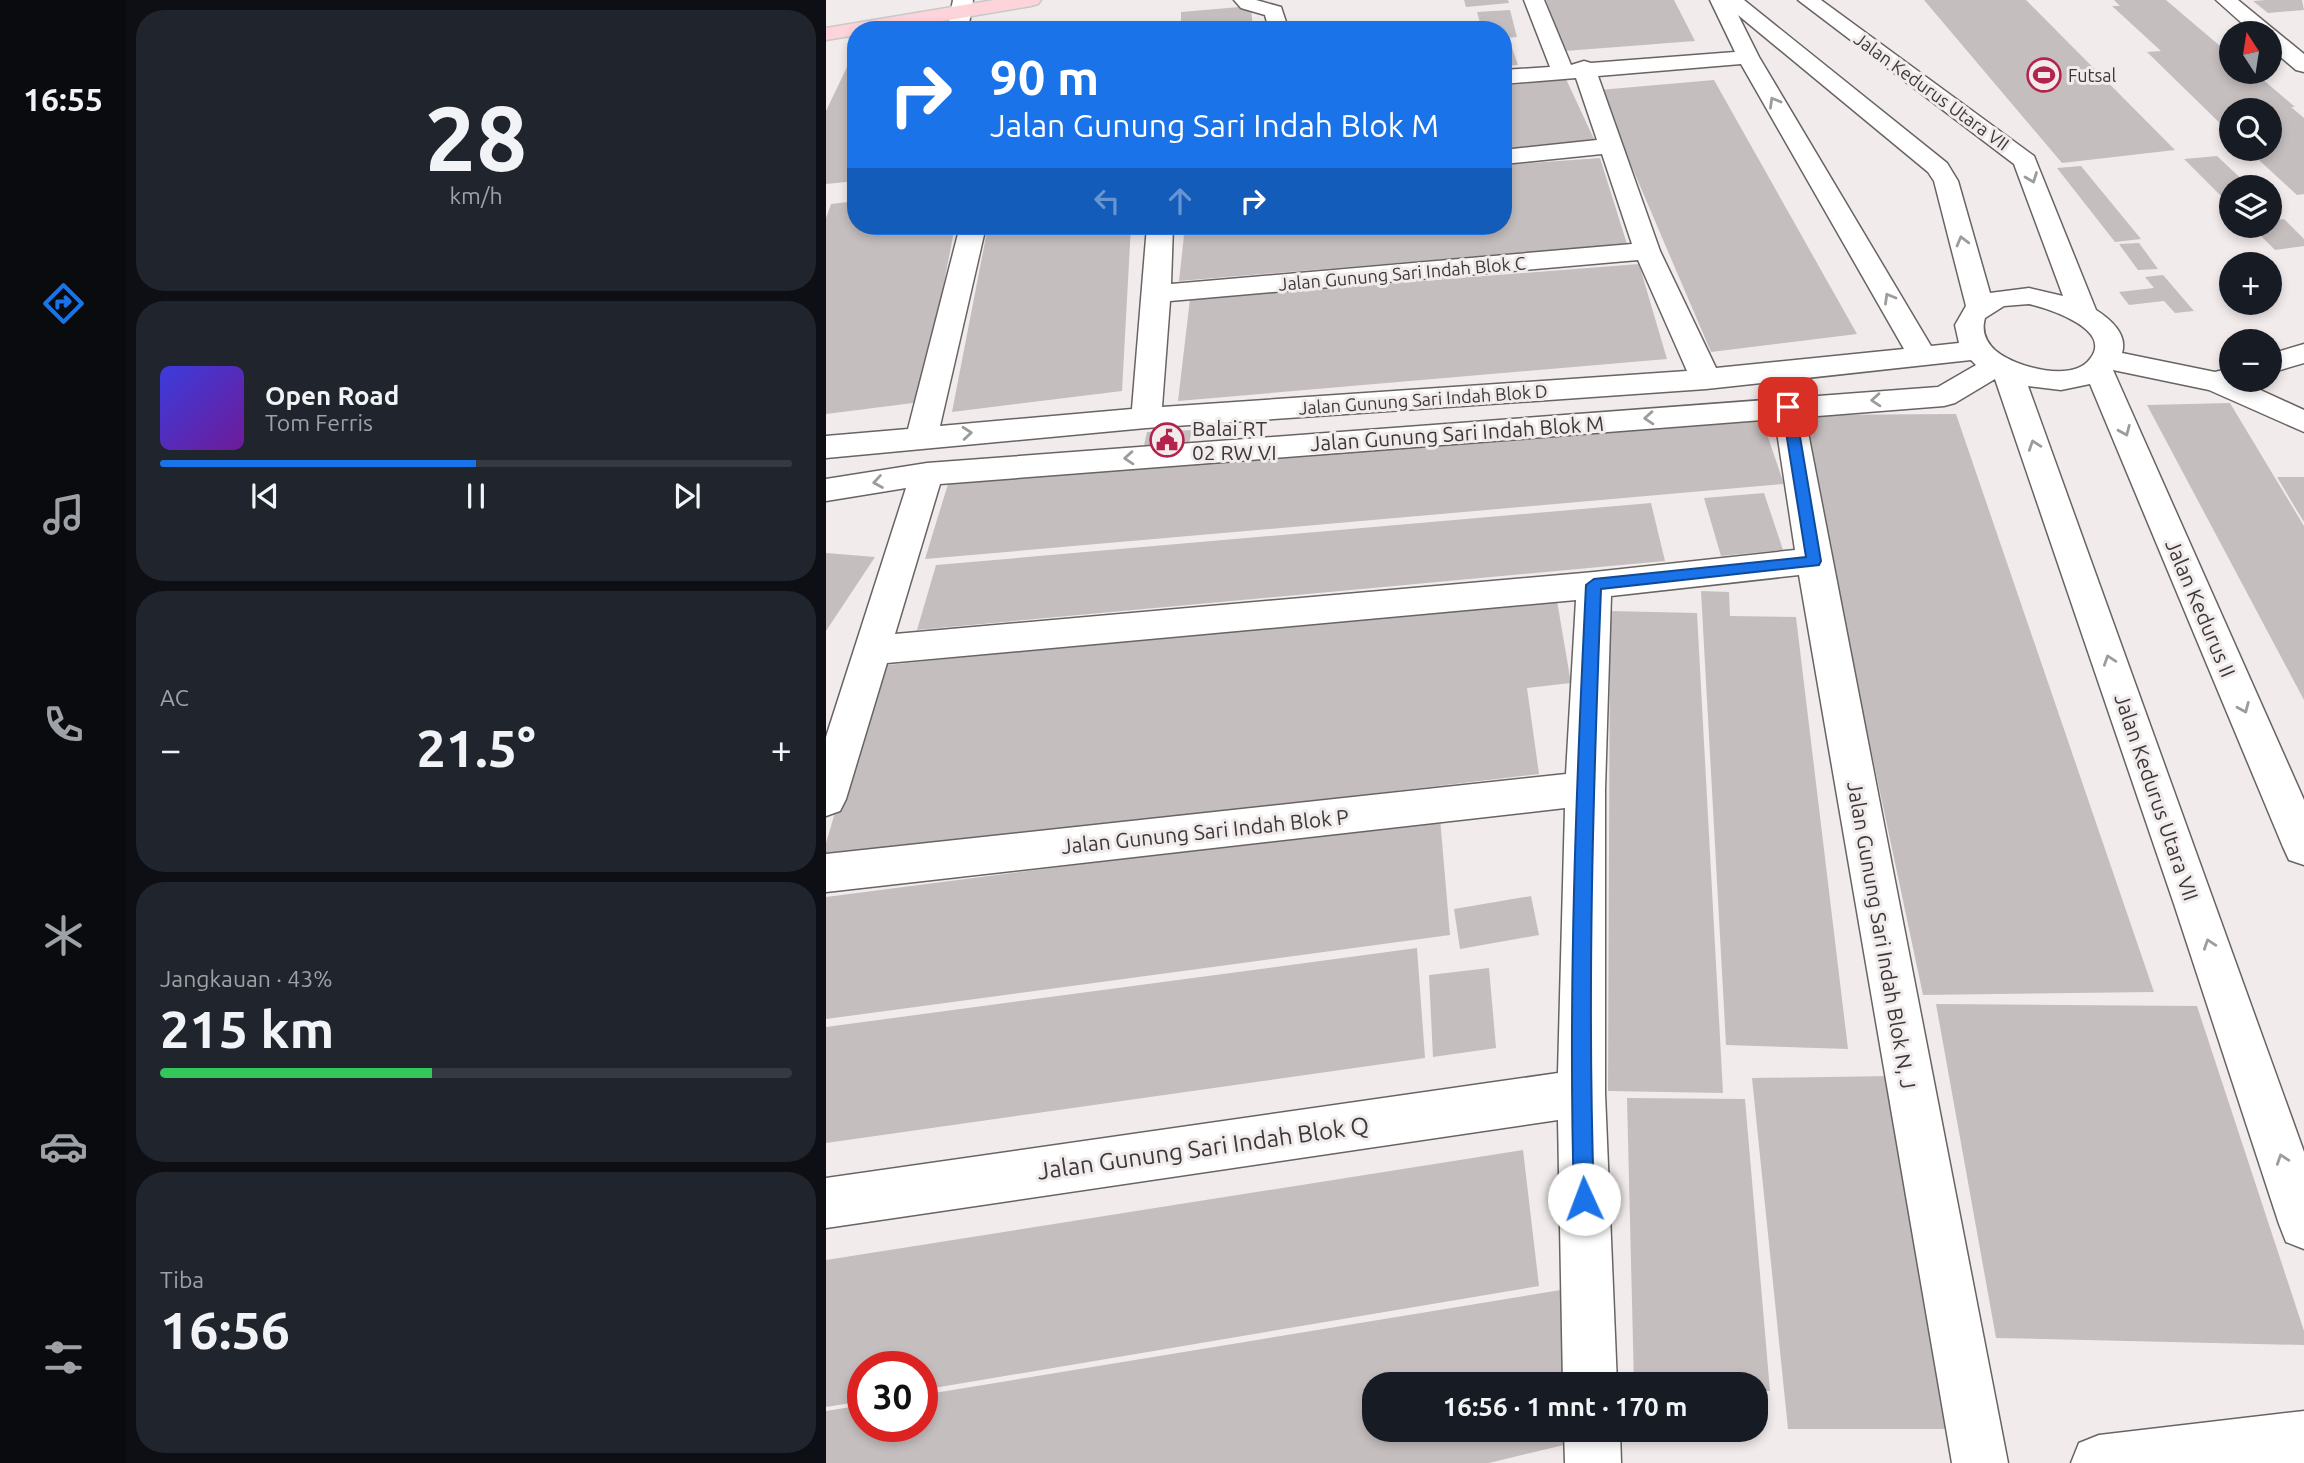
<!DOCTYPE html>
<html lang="id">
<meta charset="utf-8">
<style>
body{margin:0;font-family:Ubuntu,sans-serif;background:#20242c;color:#f1f3f6;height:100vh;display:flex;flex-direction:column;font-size:26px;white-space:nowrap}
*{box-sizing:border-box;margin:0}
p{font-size:23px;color:#9ea1a6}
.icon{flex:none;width:38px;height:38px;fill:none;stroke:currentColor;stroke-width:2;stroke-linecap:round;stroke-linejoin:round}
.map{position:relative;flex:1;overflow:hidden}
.sheet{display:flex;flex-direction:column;gap:10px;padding:10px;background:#0d0f14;width:700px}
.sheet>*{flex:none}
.hud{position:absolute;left:21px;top:21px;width:665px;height:214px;border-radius:28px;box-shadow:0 4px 10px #0003;background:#1a73e8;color:#fff;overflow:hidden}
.needle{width:46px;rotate:348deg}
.tools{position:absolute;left:1393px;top:21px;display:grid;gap:14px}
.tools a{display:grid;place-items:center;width:63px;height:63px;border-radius:50%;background:#171b24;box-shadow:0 4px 10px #0003;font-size:35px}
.speed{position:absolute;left:21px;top:1351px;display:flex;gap:14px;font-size:35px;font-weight:700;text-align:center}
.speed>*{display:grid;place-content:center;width:91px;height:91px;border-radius:50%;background:#171b24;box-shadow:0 4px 10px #0003;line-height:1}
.speed .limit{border:10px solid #d22;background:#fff;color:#111}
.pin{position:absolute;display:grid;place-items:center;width:60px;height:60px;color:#fff;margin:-30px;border-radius:14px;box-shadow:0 4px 10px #0006}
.me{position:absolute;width:77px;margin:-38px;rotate:358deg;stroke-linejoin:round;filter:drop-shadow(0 0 5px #0008)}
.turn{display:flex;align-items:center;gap:24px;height:147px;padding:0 28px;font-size:32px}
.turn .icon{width:91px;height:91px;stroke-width:2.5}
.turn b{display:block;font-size:49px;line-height:60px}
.lanes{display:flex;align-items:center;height:66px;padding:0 28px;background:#0003;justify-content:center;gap:35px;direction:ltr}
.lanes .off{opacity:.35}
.big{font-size:52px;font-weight:700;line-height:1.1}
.sheet .widget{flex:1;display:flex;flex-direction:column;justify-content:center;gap:10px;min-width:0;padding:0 24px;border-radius:28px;background:#20242c}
.sheet .dial{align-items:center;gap:0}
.dial b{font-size:91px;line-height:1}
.song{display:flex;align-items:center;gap:21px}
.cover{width:84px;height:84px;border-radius:10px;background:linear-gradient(135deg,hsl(240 70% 55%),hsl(280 70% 35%))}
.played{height:7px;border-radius:4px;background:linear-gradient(90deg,#1a73e8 50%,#363941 50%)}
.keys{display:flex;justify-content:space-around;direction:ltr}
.heat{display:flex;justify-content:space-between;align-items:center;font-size:38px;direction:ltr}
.charge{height:10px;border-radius:5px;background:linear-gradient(90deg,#34c759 43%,#363941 0)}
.trip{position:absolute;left:536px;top:1372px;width:406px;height:70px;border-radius:28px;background:#171b24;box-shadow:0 4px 10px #0003;font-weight:700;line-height:70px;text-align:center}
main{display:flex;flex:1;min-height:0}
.dock{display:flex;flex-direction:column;width:126px;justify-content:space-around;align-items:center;background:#090b0e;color:#9ea1a6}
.dock .icon{width:49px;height:49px}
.dock .on{color:#1a73e8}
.dock b{font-size:32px;color:#f1f3f6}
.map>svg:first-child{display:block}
</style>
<main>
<nav class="dock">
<b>16:55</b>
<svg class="icon on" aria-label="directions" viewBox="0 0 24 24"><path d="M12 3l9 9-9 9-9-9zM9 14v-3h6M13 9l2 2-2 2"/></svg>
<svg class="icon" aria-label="music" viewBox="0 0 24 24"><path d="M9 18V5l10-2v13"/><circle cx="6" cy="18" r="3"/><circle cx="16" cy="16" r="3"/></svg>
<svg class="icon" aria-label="phone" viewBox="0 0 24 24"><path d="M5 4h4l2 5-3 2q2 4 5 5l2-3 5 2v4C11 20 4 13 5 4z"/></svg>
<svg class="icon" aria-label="climate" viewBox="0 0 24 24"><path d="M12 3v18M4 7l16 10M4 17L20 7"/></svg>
<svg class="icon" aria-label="car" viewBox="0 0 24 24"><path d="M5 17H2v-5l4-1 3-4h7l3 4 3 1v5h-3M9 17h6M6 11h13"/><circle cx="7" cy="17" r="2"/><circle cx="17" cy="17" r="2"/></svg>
<svg class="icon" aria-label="filters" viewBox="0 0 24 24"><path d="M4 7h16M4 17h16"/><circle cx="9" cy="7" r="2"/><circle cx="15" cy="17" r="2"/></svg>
</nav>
<section class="sheet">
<div class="widget dial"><b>28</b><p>km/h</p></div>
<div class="widget">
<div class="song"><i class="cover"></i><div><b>Open Road</b><p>Tom Ferris</p></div></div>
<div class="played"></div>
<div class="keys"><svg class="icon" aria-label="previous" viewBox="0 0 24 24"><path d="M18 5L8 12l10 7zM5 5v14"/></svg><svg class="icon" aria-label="pause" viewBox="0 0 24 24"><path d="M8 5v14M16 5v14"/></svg><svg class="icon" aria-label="next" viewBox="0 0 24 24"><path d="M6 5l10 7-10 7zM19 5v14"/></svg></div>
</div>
<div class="widget"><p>AC</p>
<div class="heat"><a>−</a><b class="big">21.5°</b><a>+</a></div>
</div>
<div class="widget"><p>Jangkauan · 43%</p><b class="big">215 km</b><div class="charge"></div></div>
<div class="widget"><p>Tiba</p><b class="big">16:56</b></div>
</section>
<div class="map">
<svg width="1478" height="1463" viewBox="0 0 1478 1463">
<rect width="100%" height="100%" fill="#f2ebec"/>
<g fill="#c5bebf">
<path d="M638 0H682L683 3 640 7Z"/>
<path d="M720 0H848L869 41 739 51Z"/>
<path d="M1098 0H1200L1349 150 1236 163Z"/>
<path d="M1288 0H1340L1394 46 1405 52V72H1428L1469 107H1465L1478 118V194L1471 195 1421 149H1444V110H1405V134L1321 52 1335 51 1286 6H1294Z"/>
<path d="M1440 0H1476L1478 10 1442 13 1427 1Z"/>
<path d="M425 6 427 30H355V12Z"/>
<path d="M684 10 691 37 677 38V30H656L651 12Z"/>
<path d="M683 39 692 65 677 66V40Z"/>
<path d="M30 64V181L0 184V111L22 65Z"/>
<path d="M740 79 768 139 677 150V86Z"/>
<path d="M888 80 1031 334 885 352 773 90Z"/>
<path d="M1391 156 1424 187H1405V206L1358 159Z"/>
<path d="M774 158 801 244 353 281 359 226H677V165Z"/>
<path d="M1255 166 1315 239 1289 242 1231 168Z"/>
<path d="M30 201V226H129L95 402 0 414V218L5 204Z"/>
<path d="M1458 219 1478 239V246L1449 250 1425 226H1444V221Z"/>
<path d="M162 226H305L296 391 126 412Z"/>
<path d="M1313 243 1332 269 1312 270 1293 244Z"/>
<path d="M813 264 841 359 352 401 364 299Z"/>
<path d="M1337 275 1368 311 1349 313 1338 301 1303 305 1293 292 1328 288 1319 277Z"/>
<path d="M1404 403 1478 526V700L1321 405Z"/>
<path d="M1130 414 1328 992 1097 995 974 415Z"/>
<path d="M935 417 958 484 99 559 122 484Z"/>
<path d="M366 430 362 448 317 450 321 432Z"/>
<path d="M1451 477H1478V522L1470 509Z"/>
<path d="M938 493 957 550 895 556 878 498Z"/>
<path d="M825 503 839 561 91 630 110 565Z"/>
<path d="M0 553 49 557 0 631Z"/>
<path d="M875 591 903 592 904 616 970 617 1022 1049 900 1045Z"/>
<path d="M730 595 745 683 701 688 713 774 0 859V843L52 666Z"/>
<path d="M784 611 871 613 897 1093 782 1091Z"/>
<path d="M614 818 624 935 0 1019V897Z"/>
<path d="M705 896 713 935 634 949 628 909Z"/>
<path d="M591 948 599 1058 0 1143V1027Z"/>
<path d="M663 968 670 1048 607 1057 603 975Z"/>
<path d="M1110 1004 1371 1006 1478 1331V1345L1170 1338Z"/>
<path d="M1067 1076 1129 1429H962L926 1078Z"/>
<path d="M801 1098 919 1099 944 1391H929V1384H808Z"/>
<path d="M697 1150 713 1286 96 1390V1367H37V1401L0 1407V1260Z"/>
<path d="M747 1288 757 1384H548V1430H762L763 1439 663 1463H0V1411L37 1405V1426H96V1395Z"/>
</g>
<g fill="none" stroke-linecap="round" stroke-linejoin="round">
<defs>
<g id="minor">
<path d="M127 0H147L142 30H121Z"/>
<path d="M408 0H430L455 7 462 28 443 30 439 15 415 8Z"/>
<path d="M698 0H718L745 65 758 61 765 63 909 52 884 0H918L1121 163 1132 181 1164 293 1203 288 1237 296 1188 164 972 0H995L1208 156 1270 310C1284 319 1302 334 1296 353L1389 372 1405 368V380H1418L1417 382 1478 410V432L1383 390 1287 370 1478 800V865L1463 860 1457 847 1264 384 1235 390 1202 386 1478 1152V1249L1460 1242 1453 1224 1348 904 1169 379 1129 403 1118 406 979 417 1182 1463H1126L973 575 785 596 779 789V1093L791 1384H737L732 1120 0 1228V1178L732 1073 739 808 0 892V854L740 774 750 600 61 663 20 799 14 811 0 816V737L80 488 0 501V479L101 463 1112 387 1150 365 1145 360 880 389 320 428 0 458V436L82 429 134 226H160L114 426 306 409 321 226H347L345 284 806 244 776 154 677 164V150L771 140 750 78 677 84V70L724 67ZM912 15 1102 172 1108 181 1140 306 1129 325 1133 343 1105 346 933 57ZM915 64 1078 349 890 368 834 251 772 76ZM812 260 861 371 336 407 344 301ZM1203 304C1223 309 1288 329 1264 359 1246 383 1189 367 1170 351 1160 342 1155 332 1159 318L1178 306ZM949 419 969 550 768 572 69 634 114 484Z"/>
<path d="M1390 0H1412L1478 54V72L1470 70 1444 48V33H1427Z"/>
<path d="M1478 344V363L1444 373V354Z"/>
<path d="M1478 1411V1463H1245L1253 1443 1273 1435Z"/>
<path d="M738 1430H794L795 1463H739Z"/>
</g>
<path id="major" d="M168 0H215L212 4 205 6 63 30H30V35L0 40V28Z"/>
</defs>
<use href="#minor" stroke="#696363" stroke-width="3"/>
<use href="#major" stroke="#c8c8c8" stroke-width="3"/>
<use href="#minor" fill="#fff" fill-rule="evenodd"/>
<use href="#major" fill="#fdd4d9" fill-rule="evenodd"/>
</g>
<defs><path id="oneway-chevron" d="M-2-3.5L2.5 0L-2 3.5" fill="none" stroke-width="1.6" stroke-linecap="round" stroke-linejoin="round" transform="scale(1.75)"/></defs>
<g stroke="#9d9c9c">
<use href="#oneway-chevron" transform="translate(948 102) rotate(-120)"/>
<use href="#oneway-chevron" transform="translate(1206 178) rotate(69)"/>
<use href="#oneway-chevron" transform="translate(1136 241) rotate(-105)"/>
<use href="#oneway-chevron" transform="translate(1063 298) rotate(-120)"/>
<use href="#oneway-chevron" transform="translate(1050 400) rotate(176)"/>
<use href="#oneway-chevron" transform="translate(823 418) rotate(176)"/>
<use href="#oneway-chevron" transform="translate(1299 431) rotate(67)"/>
<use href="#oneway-chevron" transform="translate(141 433) rotate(-5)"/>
<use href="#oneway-chevron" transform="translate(1208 445) rotate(-109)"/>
<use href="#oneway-chevron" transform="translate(303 458) rotate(176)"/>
<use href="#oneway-chevron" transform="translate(52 482) rotate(171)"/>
<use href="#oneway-chevron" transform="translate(1283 660) rotate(-109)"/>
<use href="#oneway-chevron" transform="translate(1418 708) rotate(67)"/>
<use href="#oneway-chevron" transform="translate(1383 944) rotate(-109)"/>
<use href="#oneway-chevron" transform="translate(1456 1159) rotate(-109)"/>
</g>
<path fill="#1a73e8" stroke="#114b97" stroke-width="2" d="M962 403 969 407 995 561 993 565 775 589C767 792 761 996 768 1199L765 1206 758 1209 751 1206 748 1199C742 994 750 789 760 585L768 579 980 557 956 407Z"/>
<defs>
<symbol id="stadium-ring" viewBox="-11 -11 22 22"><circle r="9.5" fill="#f2ebec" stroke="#b4234c" stroke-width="1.5"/><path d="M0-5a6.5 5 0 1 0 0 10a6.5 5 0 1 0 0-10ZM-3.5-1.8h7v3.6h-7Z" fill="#b4234c"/></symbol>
<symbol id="civic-ring" viewBox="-11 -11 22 22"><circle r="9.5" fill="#f2ebec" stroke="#b4234c" stroke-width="1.5"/><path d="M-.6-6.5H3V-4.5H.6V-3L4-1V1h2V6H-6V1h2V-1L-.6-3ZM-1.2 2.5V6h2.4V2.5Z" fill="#b4234c"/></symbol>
</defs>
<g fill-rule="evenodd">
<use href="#stadium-ring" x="1199" y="56" width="38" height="38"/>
<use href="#civic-ring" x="322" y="421" width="38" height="38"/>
</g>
<g text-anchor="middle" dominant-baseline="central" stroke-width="6" stroke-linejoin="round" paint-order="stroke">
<g font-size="18" fill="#3b3939" stroke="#f2ebec" text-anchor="start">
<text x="1242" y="75">Futsal</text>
</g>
<g font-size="18" fill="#3b3939" stroke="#f2ebec">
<text transform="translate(1106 91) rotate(36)">Jalan Kedurus Utara VII</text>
<text transform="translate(576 273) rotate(-5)">Jalan Gunung Sari Indah Blok C</text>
<text transform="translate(597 399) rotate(-4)">Jalan Gunung Sari Indah Blok D</text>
</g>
<g font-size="21" fill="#3b3939" stroke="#f2ebec" text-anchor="start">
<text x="366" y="428">Balai RT<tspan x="366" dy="24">02 RW VI</tspan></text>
</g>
<g font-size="21" fill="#3b3939" stroke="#f2ebec">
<text transform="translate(631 433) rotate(-4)">Jalan Gunung Sari Indah Blok M</text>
<text transform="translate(1375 608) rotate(67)">Jalan Kedurus II</text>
<text transform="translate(1331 797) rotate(71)">Jalan Kedurus Utara VII</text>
<text transform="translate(379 831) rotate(-6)">Jalan Gunung Sari Indah Blok P</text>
<text transform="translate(1056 935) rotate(80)">Jalan Gunung Sari Indah Blok N, J</text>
</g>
<g font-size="24" fill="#3b3939" stroke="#f2ebec">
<text transform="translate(377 1148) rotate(-8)">Jalan Gunung Sari Indah Blok Q</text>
</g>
</g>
</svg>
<div class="tools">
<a><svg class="needle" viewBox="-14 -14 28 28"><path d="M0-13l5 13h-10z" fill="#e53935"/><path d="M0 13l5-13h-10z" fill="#9ea1a6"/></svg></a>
<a><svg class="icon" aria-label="search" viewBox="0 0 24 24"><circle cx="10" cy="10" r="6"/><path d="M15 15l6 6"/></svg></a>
<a><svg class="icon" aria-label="layers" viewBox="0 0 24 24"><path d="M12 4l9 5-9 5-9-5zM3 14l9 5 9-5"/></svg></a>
<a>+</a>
<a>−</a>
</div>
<div class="speed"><div class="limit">30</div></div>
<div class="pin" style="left:962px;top:407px;background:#d93025"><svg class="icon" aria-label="arrive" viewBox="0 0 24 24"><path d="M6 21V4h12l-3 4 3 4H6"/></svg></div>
<svg class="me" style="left:758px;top:1199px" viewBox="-20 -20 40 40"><circle r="19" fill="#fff"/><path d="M0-13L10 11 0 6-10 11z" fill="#1a73e8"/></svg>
<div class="trip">16:56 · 1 mnt · 170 m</div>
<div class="hud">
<div class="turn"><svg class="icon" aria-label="right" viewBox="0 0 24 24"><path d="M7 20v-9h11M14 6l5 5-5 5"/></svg><div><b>90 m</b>Jalan Gunung Sari Indah Blok M</div></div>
<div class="lanes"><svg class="icon off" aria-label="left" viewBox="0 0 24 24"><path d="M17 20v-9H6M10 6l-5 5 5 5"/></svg><svg class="icon off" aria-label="ahead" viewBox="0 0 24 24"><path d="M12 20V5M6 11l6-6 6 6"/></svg><svg class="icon" aria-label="right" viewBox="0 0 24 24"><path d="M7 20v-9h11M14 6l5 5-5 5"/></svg></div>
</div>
</div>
</main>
